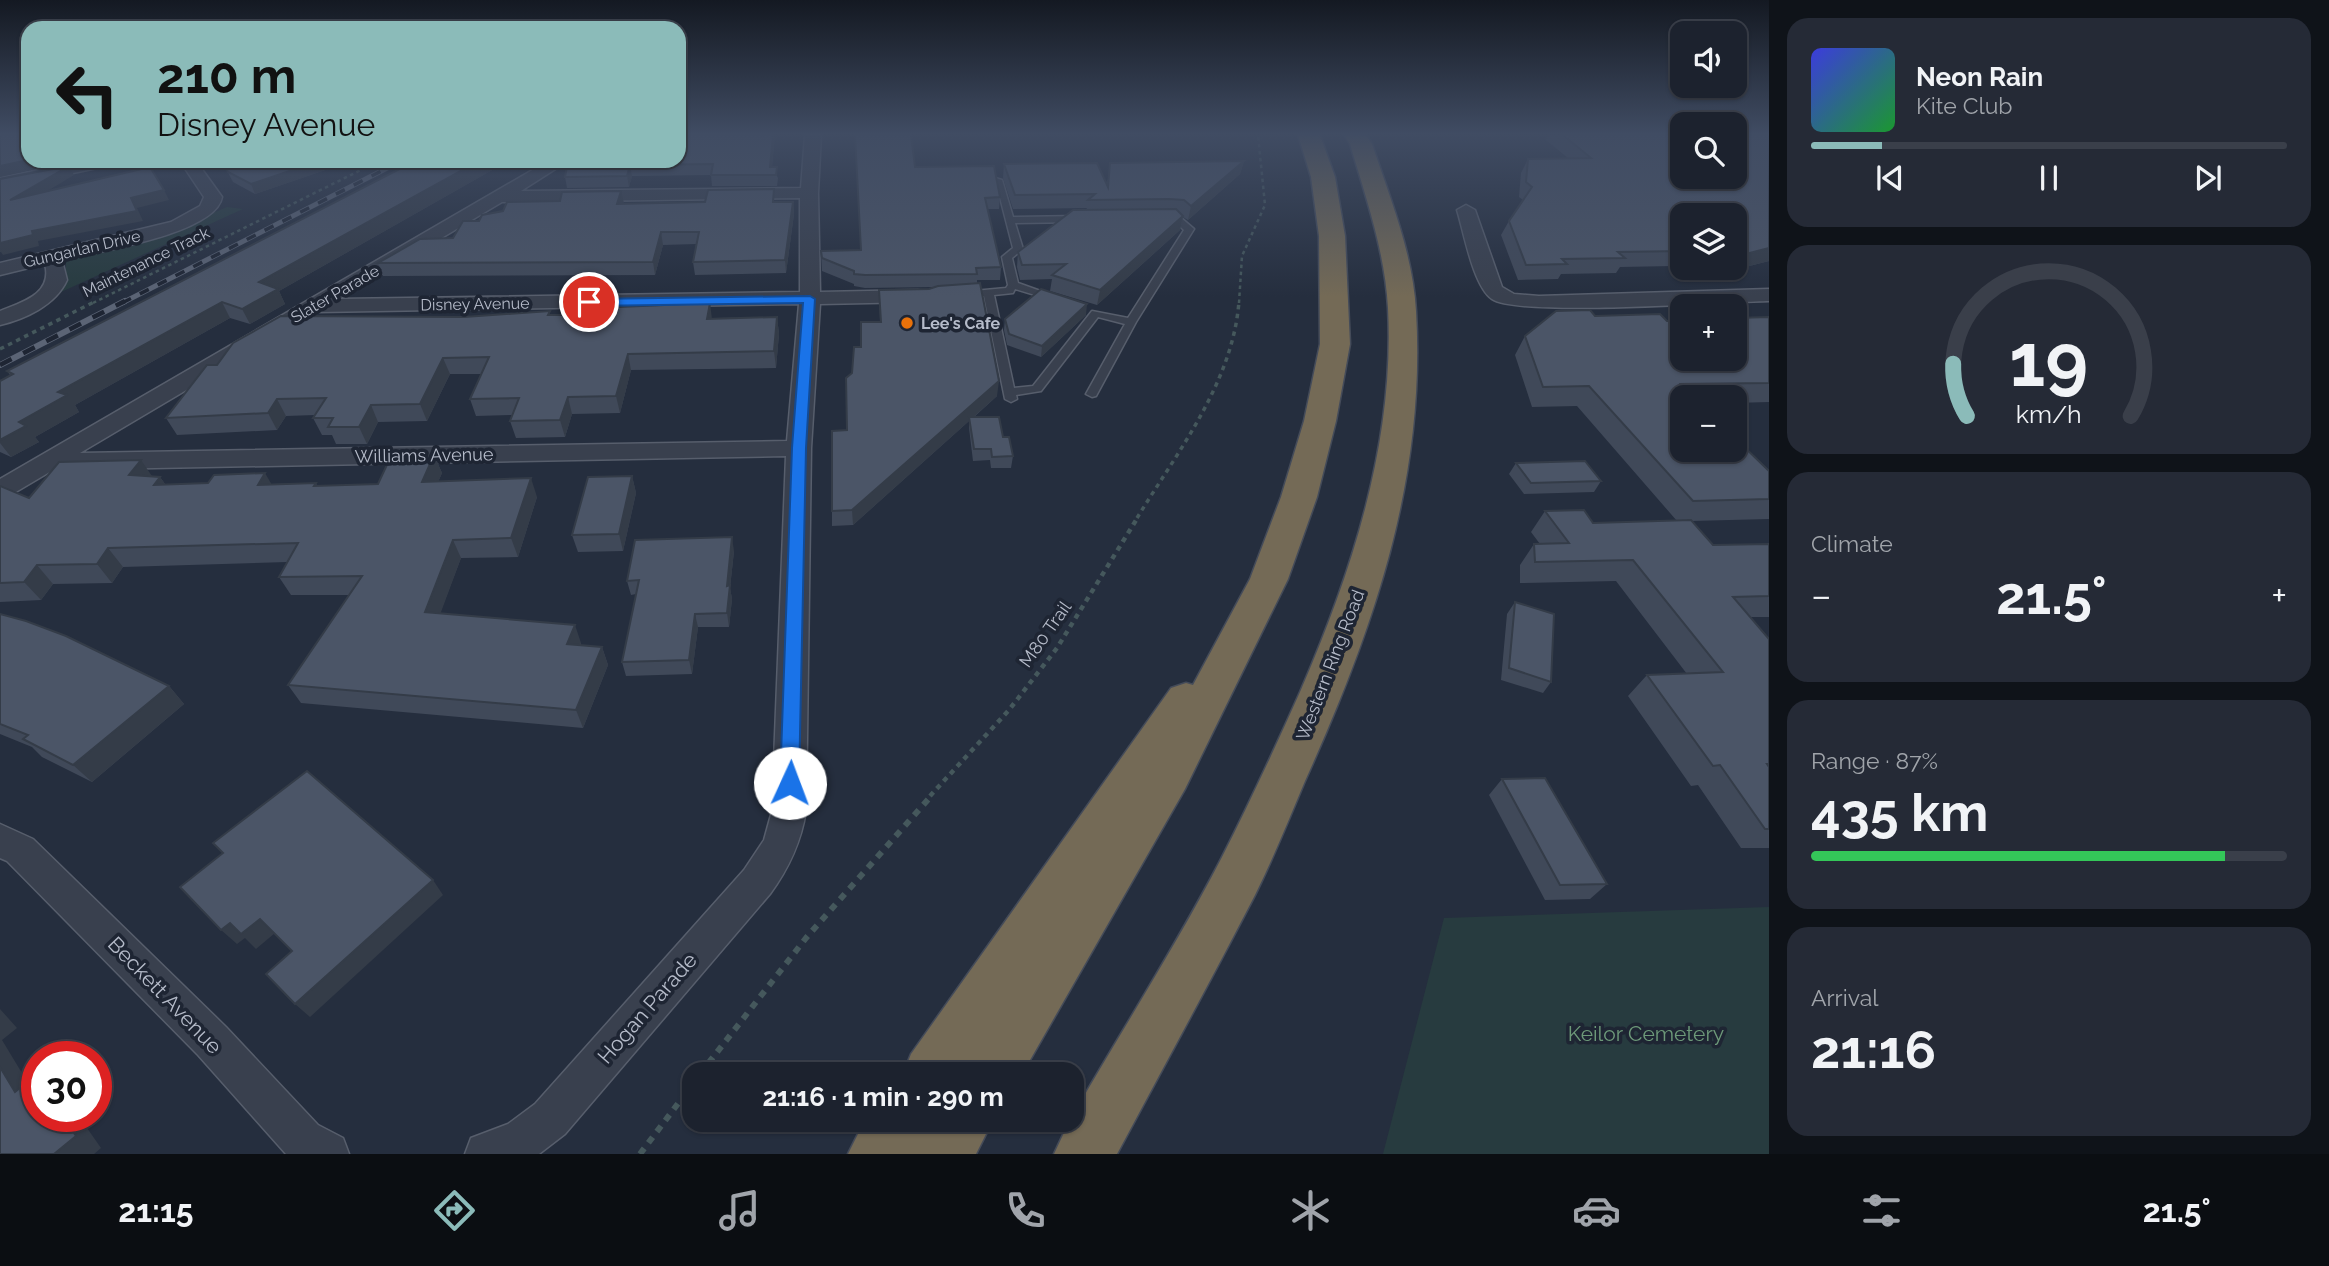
<!DOCTYPE html>
<meta charset="utf-8">
<style>
body{margin:0;font-family:Raleway,sans-serif;background:#252a36;color:#f1f3f6;height:100vh;display:flex;flex-direction:column;font-size:26px;white-space:nowrap}
*{box-sizing:border-box;margin:0}
p{font-size:23px;color:#a0a4aa}
.icon{flex:none;width:38px;height:38px;fill:none;stroke:currentColor;stroke-width:2;stroke-linecap:round;stroke-linejoin:round}
.map{position:relative;flex:1;overflow:hidden}
.panel{display:flex;flex-direction:column;gap:18px;padding:18px;background:#0f1319;width:560px}
.panel>*{flex:none}
.guide{position:absolute;left:21px;top:21px;width:665px;height:147px;border-radius:21px;box-shadow:0 2px 5px #0004,0 0 0 2px #3a3f4a;background:#8bbbb9;color:#111;overflow:hidden}
.buttons{position:absolute;left:1670px;top:21px;display:grid;gap:14px}
.buttons a{display:grid;place-items:center;width:77px;height:77px;border-radius:14px;background:#1c222e;box-shadow:0 2px 5px #0004,0 0 0 2px #3a3f4a;font-size:35px}
.speed{position:absolute;left:21px;top:1041px;display:flex;gap:14px;font-size:35px;font-weight:700;text-align:center}
.speed>*{display:grid;place-content:center;width:91px;height:91px;border-radius:50%;background:#1c222e;box-shadow:0 2px 5px #0004,0 0 0 2px #3a3f4a;line-height:1}
.speed .limit{border:10px solid #d22;background:#fff;color:#111}
.pin{position:absolute;display:grid;place-items:center;width:60px;height:60px;color:#fff;margin:-30px;border:4px solid #fff;border-radius:50%;box-shadow:0 2px 7px #0007}
.me{position:absolute;width:77px;margin:-38px;rotate:2deg;stroke-linejoin:round;filter:drop-shadow(0 0 5px #0008)}
.turn{display:flex;align-items:center;gap:24px;height:147px;padding:0 21px;font-size:32px}
.turn .icon{width:91px;height:91px;stroke-width:2.5}
.turn b{display:block;font-size:49px;line-height:60px}
.big{font-size:52px;font-weight:700;line-height:1.1}
.panel .tile{flex:1;display:flex;flex-direction:column;justify-content:center;gap:10px;min-width:0;padding:0 24px;border-radius:21px;background:#252a36}
.panel .dial{align-items:center;gap:0}
.dial svg{height:182px;overflow:visible;fill:none;stroke:#3a3f4a;stroke-width:7;stroke-linecap:round;text-anchor:middle}
.dial text{fill:#f1f3f6;stroke:none}
.song{display:flex;align-items:center;gap:21px}
.cover{width:84px;height:84px;border-radius:10px;background:linear-gradient(135deg,hsl(240 70% 55%),hsl(130 70% 35%))}
.played{height:7px;border-radius:4px;background:linear-gradient(90deg,#8bbbb9 15%,#3a3f4a 15%)}
.keys{display:flex;justify-content:space-around;direction:ltr}
.heat{display:flex;justify-content:space-between;align-items:center;font-size:38px;direction:ltr}
.charge{height:10px;border-radius:5px;background:linear-gradient(90deg,#34c759 87%,#3a3f4a 0)}
.trip{position:absolute;left:682px;top:1062px;width:402px;height:70px;border-radius:21px;background:#1c222e;box-shadow:0 2px 5px #0004,0 0 0 2px #3a3f4a;font-weight:700;line-height:70px;text-align:center}
.menu{display:flex;height:112px;justify-content:space-around;align-items:center;background:#0b0e12;color:#a0a4aa}
.menu .icon{width:49px;height:49px}
.menu .selected{color:#8bbbb9}
.menu b{font-size:32px;color:#f1f3f6}
main{display:flex;flex:1;min-height:0}
.map>svg:first-child{display:block}
</style>
<main>
<div class="map">
<svg width="1769" height="1154" viewBox="0 0 1769 1154">
<rect width="100%" height="100%" fill="#252e3e"/>
<g fill="#273b3f">
<path d="M227 207 243 209 48 298 66 284V258L178 228Z"/>
<path d="M1769 907V1154H1383L1444 918Z"/>
</g>
<g fill="none" stroke-linecap="round" stroke-linejoin="round">
<defs>
<path id="lane" d="M995 178 1002 180 1013 217 1080 216 1085 219 1080 222 1015 223 1023 249 1012 258 1018 283 1060 298 1055 301 1015 289 1013 293 994 295 1014 388 1033 386 1092 311 1128 318 1184 230 1174 221 1163 220V216L1180 217 1194 229 1136 322 1096 396 1092 397 1086 394 1125 324 1098 317 1041 391 1016 395 1017 399 1011 402 1005 399 984 296 963 298 958 295 963 292 1006 288 1008 285 1002 257 1013 248Z"/>
<g id="street">
<path d="M805 135H821L818 193 820 292 918 290 925 292 928 296 925 300 918 302 820 304 811 448 806 811C801 842 789 868 770 894L565 1134 539 1154H465L471 1138 508 1124 535 1104 744 870 764 840 772 811 786 456 53 470 9 496 0 498V479L548 161H568L521 191 801 188ZM800 198V292L339 299 502 202ZM799 304 787 441 80 453 318 312Z"/>
<path d="M83 161H115L107 166 0 188V178Z"/>
<path d="M180 161H196L222 197C216 234 95 252 62 260L67 280C56 305 25 319 0 325V311C22 302 53 294 45 264L0 275V263L171 222 200 206 204 197Z"/>
<path d="M1466 205 1475 210 1502 287 1514 294 1539 296 1769 289V301C1724 302 1518 317 1492 299 1473 286 1464 232 1457 210Z"/>
<path d="M0 824 33 839 226 1027 318 1125 343 1138 349 1154H286L198 1055 7 861 0 858Z"/>
</g>
<g id="highway">
<path d="M1298 135H1320L1335 177 1345 236 1350 344 1336 421 1317 497 1288 579 1185 789 1022 1074H903L911 1054 1171 688 1186 683 1193 685 1250 579 1281 497 1304 421 1320 344 1319 236 1311 177Z"/>
<path d="M1344 135H1366L1372 144C1390 198 1413 254 1416 311 1426 480 1373 630 1305 781 1289 819 1273 859 1255 895 1210 982 1163 1068 1117 1154H1054L1070 1120H1073V1115C1122 1030 1176 946 1221 859 1249 804 1275 748 1300 692 1352 572 1395 441 1388 308 1385 252 1366 198 1350 144Z"/>
<path d="M865 1120H993L976 1154H848Z"/>
</g>
</defs>
<use href="#lane" stroke="#575e6c" stroke-width="3"/>
<use href="#street" stroke="#575e6c" stroke-width="3"/>
<use href="#highway" stroke="#444b59" stroke-width="3"/>
<g stroke="#45585c" stroke-width="2.5" stroke-dasharray="3.5 3.5" stroke-linecap="butt">
<path d="M93 303 379 161"/>
<path d="M1239 303 1242 256 1265 205 1258 135"/>
</g>
<g stroke="#45585c" stroke-width="3.5" stroke-dasharray="4.5 4.5" stroke-linecap="butt">
<path d="M0 349 96 301"/>
<path d="M1137 518C1178 451 1233 382 1239 301"/>
</g>
<path stroke="#45585c" stroke-width="4.5" stroke-dasharray="5 5" stroke-linecap="butt" d="M930 796 1009 710 1057 648 1138 517"/>
<g stroke="#45585c" stroke-width="6" stroke-dasharray="7 7" stroke-linecap="butt">
<path d="M700 1074 806 938 932 795"/>
<path d="M640 1154 695 1081"/>
</g>
<use href="#lane" fill="#39404e" fill-rule="evenodd"/>
<use href="#street" fill="#39404e" fill-rule="evenodd"/>
<use href="#highway" fill="#746a56" fill-rule="evenodd"/>
<defs>
<path id="rail-far1" d="M122 303 401 161"/>
<path id="rail" d="M0 365 125 301"/>
</defs>
<use href="#rail-far1" stroke="#5b6475" stroke-width="5"/>
<use href="#rail" stroke="#5b6475" stroke-width="6"/>
<use href="#rail-far1" stroke="#1e2533" stroke-width="3.5" stroke-dasharray="10" stroke-linecap="butt"/>
<use href="#rail" stroke="#1e2533" stroke-width="4.5" stroke-dasharray="13" stroke-linecap="butt"/>
</g>
<g fill="#404959" fill-rule="evenodd">
<path d="M775 135 772 167 778 178 777 186H712L711 175 632 176 629 187 567 188 565 177Z"/>
<path d="M1548 135H1769V261L1710 276H1703L1699 272H1680L1673 266 1620 267 1616 273 1561 274 1558 279 1518 280 1501 235 1509 221 1523 200 1519 197 1521 173 1528 159 1568 158 1546 140ZM1682 215 1734 268H1682Z"/>
<path d="M222 161 334 167 255 194 233 182Z"/>
<path d="M415 161H508L279 291 285 304 250 324 230 318 75 405 79 412 35 437 39 442 11 457 0 452V381L10 375 7 371Z"/>
<path d="M1244 161 1240 174 1188 220 1183 217 1180 230 1097 305 1050 291 1052 279 1020 280 1017 267 1018 252 1086 210 1087 208 1013 209 1003 178 1004 164 1107 185 1110 163Z"/>
<path d="M915 167 1000 197 999 209H988L1001 267 1000 280H977V284L997 396 974 417 1003 437 1013 456 1011 468H991L990 460 973 461 969 428V421L853 525 832 526V511L847 430 852 373 861 347 880 322 879 290 929 289 934 287 865 288 854 286V284L822 271 821 251 860 250Z"/>
<path d="M793 202 794 214 786 273 695 275 693 262 696 244 663 245 655 275 383 276 378 263 453 238 479 221 623 203Z"/>
<path d="M551 315 712 318 777 317 779 334 776 368 631 370 620 413 572 414 565 437 516 438 510 421 512 415 476 416 470 399 481 374H450L427 421 378 422 367 444H336L332 435H322L313 418 315 415 286 416 277 430 177 435 166 418 217 365 464 317Z"/>
<path d="M1086 315 1041 357 1007 345 1004 330 1005 319Z"/>
<path d="M1595 316 1667 321 1734 359 1735 318 1769 317V402L1734 403V397H1682L1769 471V519L1691 521 1713 545 1769 544V617H1750L1769 639V848H1741L1698 785 1691 786 1628 696 1647 675 1687 674 1616 581 1520 583V565L1534 544H1540L1531 532 1545 511 1593 523 1677 521 1577 406 1532 407 1515 355 1525 336Z"/>
<path d="M434 455 442 473 438 482 537 497 518 557 461 558 440 613 581 643V645L602 647 608 665 583 728 301 703 288 685 349 595H291L279 577 287 562 123 567 112 583 53 584 41 600 0 602V486L29 498 152 476 160 477 165 484H272L316 483 317 486 378 484Z"/>
<path d="M1516 463 1601 481 1594 492 1524 494 1509 474Z"/>
<path d="M632 476 636 493 623 551 578 552 572 535Z"/>
<path d="M734 551 730 588 732 599 729 627H698L692 674 626 676 622 662 636 594 631 595 627 581Z"/>
<path d="M1515 602 1551 682 1543 693 1501 680 1507 614Z"/>
<path d="M0 614 169 686 184 704 92 782 42 757 32 747 0 734Z"/>
<path d="M1502 779 1607 884 1590 899 1545 900 1489 795Z"/>
</g>
<g fill="#343c48">
<path d="M773 135H775L771 175 770 167Z"/>
<path d="M28 160V161H71L0 177V166Z"/>
<path d="M319 161H331L334 167 255 194 251 184Z"/>
<path d="M479 161H508L279 291 285 304 250 324 242 309 259 282Z"/>
<path d="M1244 161 1240 174 1188 220 1191 206Z"/>
<path d="M630 165 632 176 629 187 627 176Z"/>
<path d="M69 166 74 175 16 210 10 200Z"/>
<path d="M164 190 169 200 137 208 143 221 38 241 39 246 3 255 1 252H0V243L32 231 131 198Z"/>
<path d="M621 191 624 203 617 204Z"/>
<path d="M793 202 794 214 786 273 785 260Z"/>
<path d="M1183 216 1180 230 1097 305 1100 290Z"/>
<path d="M661 232 663 245 655 275 653 262Z"/>
<path d="M1769 248V261L1710 276 1715 268H1734V257Z"/>
<path d="M222 302 230 318 75 405 79 412 35 437 39 442 11 457 0 443V440L19 422 58 392Z"/>
<path d="M710 303 712 319H707Z"/>
<path d="M1087 304 1086 315 1041 357 1042 346Z"/>
<path d="M777 317 779 334 776 368 774 351Z"/>
<path d="M628 354 631 370 620 413 616 396Z"/>
<path d="M443 358 450 374 427 421 420 404Z"/>
<path d="M999 381 997 396 970 420 969 417V421L853 525 852 510Z"/>
<path d="M568 397 572 414 565 437 560 420Z"/>
<path d="M277 399 286 416 277 430 268 413Z"/>
<path d="M371 405 378 422 367 444 359 427Z"/>
<path d="M434 455 442 473 430 501 422 482Z"/>
<path d="M141 460 154 479 129 475Z"/>
<path d="M265 473 276 492 258 485Z"/>
<path d="M632 476 636 493 623 551 619 534Z"/>
<path d="M160 477 173 495 154 485Z"/>
<path d="M531 478 537 497 518 557 511 538Z"/>
<path d="M732 537 734 551 730 588 732 599 729 627 727 613V586Z"/>
<path d="M453 540 461 558 434 631 425 612Z"/>
<path d="M108 548 123 567 112 583 97 564Z"/>
<path d="M37 565 53 584 41 600 24 582Z"/>
<path d="M695 614 698 627 692 674 689 660Z"/>
<path d="M575 625 581 643 574 662 567 644Z"/>
<path d="M602 647 608 665 583 728 576 710Z"/>
<path d="M169 686 184 704 92 782 73 765Z"/>
<path d="M433 880 443 895 310 1017 295 1004Z"/>
<path d="M260 919 275 933 256 949 245 938 237 944 221 930 230 923Z"/>
<path d="M0 1009 17 1028 2 1040 28 1083 37 1088V1096L15 1092 0 1067Z"/>
<path d="M52 1116H68L71 1121 87 1128 101 1148 94 1154H54L55 1121Z"/>
</g>
<g fill="#4b5567" stroke="#343c48" stroke-width="2">
<path d="M0 135H28V160L0 166Z"/>
<path d="M679 135H773L770 167H777L776 175H711L713 164 630 165 627 176 565 177 568 161H679Z"/>
<path d="M855 135H911L915 167 994 166 1000 197 985 198 1001 267 976 268 977 274 865 275 854 274V271L822 258 821 251 861 250Z"/>
<path d="M1563 135H1682V177H1734V135H1769V248L1734 257V215H1682V251L1618 252 1625 258 1562 259 1567 264 1526 265 1509 221 1532 187 1526 182 1528 159 1591 158Z"/>
<path d="M222 161H319L251 184 228 172Z"/>
<path d="M415 161H479L259 282 278 289 242 309 222 302 58 392 67 395 19 422 26 426 0 440V381L13 374 7 371Z"/>
<path d="M1244 161 1191 206 1184 200 1169 199 1088 200 1095 194 1015 195 1004 164 1097 163 1108 187 1110 163Z"/>
<path d="M69 166 10 200 150 167 164 190 131 198 137 211 32 231 33 235 0 243V179Z"/>
<path d="M774 189 773 202H793L785 260 693 262 699 232H661L653 262 378 263 420 239 453 238 463 221H479L482 215 503 211 507 202 560 201 562 192 621 191 617 204 705 202 708 190Z"/>
<path d="M1176 209 1183 216 1100 290 1052 275 1066 264 1022 265 1018 252 1073 210Z"/>
<path d="M980 283 999 381 852 510 832 511V431L847 430 846 378 852 373 854 347H861V322H881L879 290 929 289 938 286Z"/>
<path d="M1041 289 1087 304 1042 346 1009 334 1005 319Z"/>
<path d="M710 303 707 319 777 317 774 351 628 354 616 396 568 397 560 420 510 421 519 398 470 399 489 357 443 358 420 404 371 405 359 427H328L333 418H313L326 398 277 399 268 413 166 418 207 365H217L233 343 281 316 464 317 550 311 548 315H594L596 308Z"/>
<path d="M1590 310 1595 316 1660 314 1667 321H1682V359H1734V321H1738L1735 318 1769 317V383L1681 384 1694 397H1682V450H1734V437L1769 471V499L1693 501 1589 386 1543 387 1525 336 1556 311Z"/>
<path d="M969 417H999L1003 437H1009L1013 456 992 457 991 449H974Z"/>
<path d="M434 455 422 482 531 478 511 538 453 540 425 612 575 625 567 644 602 647 576 710 288 685 362 576 279 577 298 543 108 548 97 564 37 565 24 582 0 583V486L29 498 59 462 141 460 129 475 160 477 154 485 208 483 214 475 265 473 258 485 316 483 314 486 378 484 391 456Z"/>
<path d="M1585 461 1601 481 1531 483 1516 463Z"/>
<path d="M632 476 619 534 572 535 588 477Z"/>
<path d="M1584 510 1593 523 1691 520 1713 545 1769 544V596L1733 597 1769 639V764H1767L1769 767V829H1765L1720 765 1713 766 1647 675 1723 672 1633 560 1535 562 1534 544 1569 543 1545 511Z"/>
<path d="M732 537 727 586 730 585 727 613 695 614 689 660 622 662 639 580 627 581 635 540Z"/>
<path d="M1515 602 1554 614 1551 682 1509 668Z"/>
<path d="M0 614 26 621 66 636 169 686 73 765 23 739 28 735 0 724Z"/>
<path d="M307 771 433 880 295 1004 266 974 292 951 260 919 241 934 230 923 221 930 180 887 223 853 213 843Z"/>
<path d="M1545 778 1607 884 1560 885 1502 779Z"/>
<path d="M0 1067 15 1092 27 1082 37 1096V1116H52L55 1121 62 1116 76 1136 54 1154H0Z"/>
</g>
<linearGradient id="sky" x2="0" y2="1"><stop stop-color="#141922"/><stop offset="0.45" stop-color="#404c63"/><stop offset="1" stop-color="#404c63" stop-opacity="0"/></linearGradient>
<rect width="1769" height="297" fill="url(#sky)"/>
<path fill="#1a73e8" stroke="#114b97" stroke-width="2" d="M810 296 815 299 806 448 799 783 797 789 790 792 783 789 780 783 792 448 803 303 589 306 583 302 589 299Z"/>
<circle fill="#e8710a" stroke="#1e2533" stroke-width="2.5" cx="907" cy="323" r="7"/>
<g text-anchor="middle" dominant-baseline="central" stroke-width="7" stroke-linejoin="round" paint-order="stroke">
<g font-size="16" fill="#b5bbc9" stroke="#1e2533">
<text transform="translate(82 249) rotate(-13)">Gungarlan Drive</text>
<text transform="translate(146 262) rotate(-26)">Maintenance Track</text>
<text transform="translate(335 294) rotate(-30)">Slater Parade</text>
<text transform="translate(475 304) rotate(-1)">Disney Avenue</text>
</g>
<g font-size="16" font-weight="bold" fill="#b5bbc9" stroke="#1e2533" text-anchor="start">
<text x="921" y="323">Lee's Cafe</text>
</g>
<g font-size="18" fill="#b5bbc9" stroke="#1e2533">
<text transform="translate(424 455) rotate(-1)">Williams Avenue</text>
<text transform="translate(1045 634) rotate(-55)">M80 Trail</text>
<text transform="translate(1330 665) rotate(-69)">Western Ring Road</text>
</g>
<g font-size="21" fill="#b5bbc9" stroke="#1e2533">
<text transform="translate(165 995) rotate(46)">Beckett Avenue</text>
<text transform="translate(647 1008) rotate(-49)">Hogan Parade</text>
</g>
<g font-size="21" fill="#6d9979" stroke="#1e2533">
<text x="1646" y="1033">Keilor Cemetery</text>
</g>
</g>
</svg>
<div class="buttons">
<a><svg class="icon" aria-label="sound" viewBox="0 0 24 24"><path d="M4 9h4l5-4v14l-5-4H4zM17 9q2 3 0 6"/></svg></a>
<a><svg class="icon" aria-label="search" viewBox="0 0 24 24"><circle cx="10" cy="10" r="6"/><path d="M15 15l6 6"/></svg></a>
<a><svg class="icon" aria-label="layers" viewBox="0 0 24 24"><path d="M12 4l9 5-9 5-9-5zM3 14l9 5 9-5"/></svg></a>
<a>+</a>
<a>−</a>
</div>
<div class="speed"><div class="limit">30</div></div>
<div class="pin" style="left:589px;top:302px;background:#d93025"><svg class="icon" aria-label="arrive" viewBox="0 0 24 24"><path d="M6 21V4h12l-3 4 3 4H6"/></svg></div>
<svg class="me" style="left:790px;top:783px" viewBox="-20 -20 40 40"><circle r="19" fill="#fff"/><path d="M0-13L10 11 0 6-10 11z" fill="#1a73e8"/></svg>
<div class="trip">21:16 · 1 min · 290 m</div>
<div class="guide">
<div class="turn"><svg class="icon" aria-label="left" viewBox="0 0 24 24"><path d="M17 20v-9H6M10 6l-5 5 5 5"/></svg><div><b>210 m</b>Disney Avenue</div></div>
</div>
</div>
<section class="panel">
<div class="tile">
<div class="song"><i class="cover"></i><div><b>Neon Rain</b><p>Kite Club</p></div></div>
<div class="played"></div>
<div class="keys"><svg class="icon" aria-label="previous" viewBox="0 0 24 24"><path d="M18 5L8 12l10 7zM5 5v14"/></svg><svg class="icon" aria-label="pause" viewBox="0 0 24 24"><path d="M8 5v14M16 5v14"/></svg><svg class="icon" aria-label="next" viewBox="0 0 24 24"><path d="M6 5l10 7-10 7zM19 5v14"/></svg></div>
</div>
<div class="tile dial"><svg viewBox="0 0 100 80">
<path d="M14 69A42 42 0 1 1 86 69"/>
<path d="M14 69A42 42 0 0 1 8 46" stroke="#8bbbb9"/>
<text x="50" y="56" font-size="32" font-weight="700">19</text>
<text x="50" y="72" font-size="11">km/h</text>
</svg></div>
<div class="tile"><p>Climate</p>
<div class="heat"><a>−</a><b class="big">21.5°</b><a>+</a></div>
</div>
<div class="tile"><p>Range · 87%</p><b class="big">435 km</b><div class="charge"></div></div>
<div class="tile"><p>Arrival</p><b class="big">21:16</b></div>
</section>
</main>
<nav class="menu">
<b>21:15</b>
<svg class="icon selected" aria-label="directions" viewBox="0 0 24 24"><path d="M12 3l9 9-9 9-9-9zM9 14v-3h6M13 9l2 2-2 2"/></svg>
<svg class="icon" aria-label="music" viewBox="0 0 24 24"><path d="M9 18V5l10-2v13"/><circle cx="6" cy="18" r="3"/><circle cx="16" cy="16" r="3"/></svg>
<svg class="icon" aria-label="phone" viewBox="0 0 24 24"><path d="M5 4h4l2 5-3 2q2 4 5 5l2-3 5 2v4C11 20 4 13 5 4z"/></svg>
<svg class="icon" aria-label="climate" viewBox="0 0 24 24"><path d="M12 3v18M4 7l16 10M4 17L20 7"/></svg>
<svg class="icon" aria-label="car" viewBox="0 0 24 24"><path d="M5 17H2v-5l4-1 3-4h7l3 4 3 1v5h-3M9 17h6M6 11h13"/><circle cx="7" cy="17" r="2"/><circle cx="17" cy="17" r="2"/></svg>
<svg class="icon" aria-label="filters" viewBox="0 0 24 24"><path d="M4 7h16M4 17h16"/><circle cx="9" cy="7" r="2"/><circle cx="15" cy="17" r="2"/></svg>
<b>21.5°</b>
</nav>
